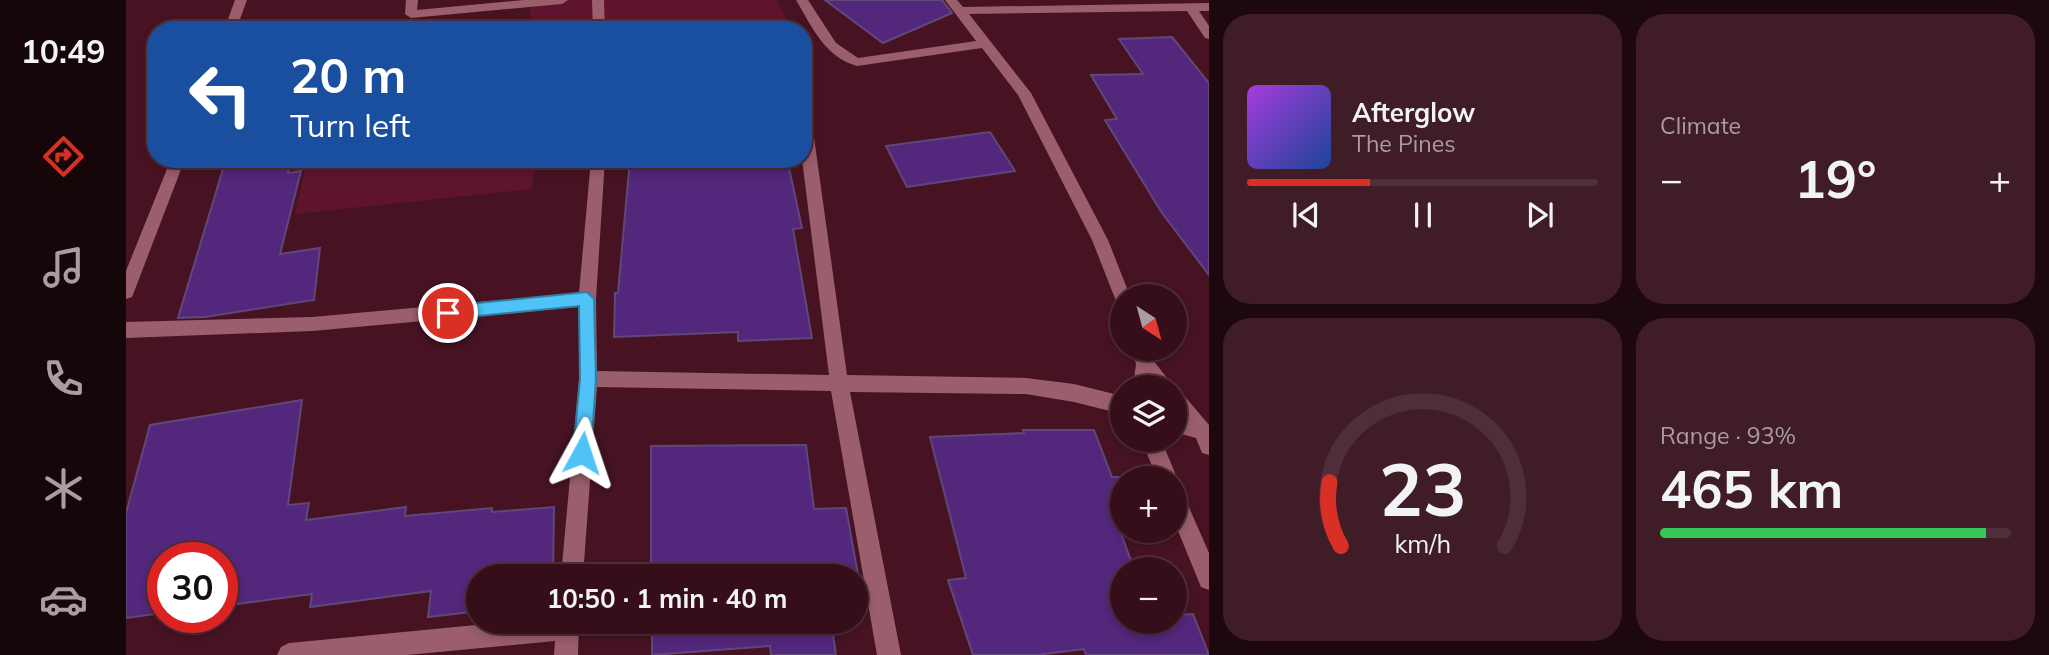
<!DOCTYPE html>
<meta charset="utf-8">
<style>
body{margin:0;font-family:Mulish,sans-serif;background:#401c27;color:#f1f3f6;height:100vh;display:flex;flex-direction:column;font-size:26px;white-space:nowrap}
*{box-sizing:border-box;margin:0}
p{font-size:23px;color:#aa9ca2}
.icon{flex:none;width:38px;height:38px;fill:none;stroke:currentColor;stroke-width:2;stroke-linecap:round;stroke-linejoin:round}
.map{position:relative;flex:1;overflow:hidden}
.sheet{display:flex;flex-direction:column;gap:14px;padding:14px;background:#1d080e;width:840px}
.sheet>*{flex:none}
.hud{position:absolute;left:21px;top:21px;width:665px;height:147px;border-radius:28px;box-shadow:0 4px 10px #0003,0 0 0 2px #4f2e39;background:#1a4fa0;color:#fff;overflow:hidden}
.needle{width:46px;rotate:144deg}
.controls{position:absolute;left:984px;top:284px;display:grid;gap:14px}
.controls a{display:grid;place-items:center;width:77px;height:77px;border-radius:50%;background:#350e1a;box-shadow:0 4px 10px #0003,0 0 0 2px #4f2e39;font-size:35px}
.speed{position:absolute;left:21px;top:542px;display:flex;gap:14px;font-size:35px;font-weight:700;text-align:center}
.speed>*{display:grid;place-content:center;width:91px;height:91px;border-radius:50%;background:#350e1a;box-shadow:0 4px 10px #0003,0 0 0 2px #4f2e39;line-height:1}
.speed .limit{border:10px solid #d22;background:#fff;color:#111}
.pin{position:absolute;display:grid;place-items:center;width:60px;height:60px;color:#fff;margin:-30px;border:4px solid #fff;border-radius:50%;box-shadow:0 2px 7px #0007}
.me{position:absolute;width:77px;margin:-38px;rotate:5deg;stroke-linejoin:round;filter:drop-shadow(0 0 5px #0008)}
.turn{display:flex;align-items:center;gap:24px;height:147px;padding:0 28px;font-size:32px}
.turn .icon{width:91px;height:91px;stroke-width:2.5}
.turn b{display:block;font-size:49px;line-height:60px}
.big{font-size:52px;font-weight:700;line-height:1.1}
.sheet .widget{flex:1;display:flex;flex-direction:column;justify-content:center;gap:10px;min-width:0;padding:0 24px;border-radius:28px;background:#401c27}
.sheet .dial{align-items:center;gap:0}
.dial svg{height:182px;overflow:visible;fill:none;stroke:#4f2e39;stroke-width:7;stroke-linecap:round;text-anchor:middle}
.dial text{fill:#f1f3f6;stroke:none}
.song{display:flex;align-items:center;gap:21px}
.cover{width:84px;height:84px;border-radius:10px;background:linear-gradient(135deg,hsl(280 70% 55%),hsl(220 70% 35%))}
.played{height:7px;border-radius:4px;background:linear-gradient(90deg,#d93025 35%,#4f2e39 35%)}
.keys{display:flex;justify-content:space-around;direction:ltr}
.heat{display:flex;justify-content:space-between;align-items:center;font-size:38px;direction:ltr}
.charge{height:10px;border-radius:5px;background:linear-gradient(90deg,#34c759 93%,#4f2e39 0)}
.sheet .tiles{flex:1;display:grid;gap:14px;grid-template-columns:repeat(2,1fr)}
.trip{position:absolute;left:340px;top:564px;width:402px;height:70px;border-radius:35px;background:#350e1a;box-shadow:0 4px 10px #0003,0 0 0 2px #4f2e39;font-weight:700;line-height:70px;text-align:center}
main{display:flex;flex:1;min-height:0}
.menu{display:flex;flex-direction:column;width:126px;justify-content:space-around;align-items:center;background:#15060a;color:#aa9ca2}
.menu .icon{width:49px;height:49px}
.menu .active{color:#d93025}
.menu b{font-size:32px;color:#f1f3f6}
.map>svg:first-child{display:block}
</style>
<main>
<nav class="menu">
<b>10:49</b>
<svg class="icon active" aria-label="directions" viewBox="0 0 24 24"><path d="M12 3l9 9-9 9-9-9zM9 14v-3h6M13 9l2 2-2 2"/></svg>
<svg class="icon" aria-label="music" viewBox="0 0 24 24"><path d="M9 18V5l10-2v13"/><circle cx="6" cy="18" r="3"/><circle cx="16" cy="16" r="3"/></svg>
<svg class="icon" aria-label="phone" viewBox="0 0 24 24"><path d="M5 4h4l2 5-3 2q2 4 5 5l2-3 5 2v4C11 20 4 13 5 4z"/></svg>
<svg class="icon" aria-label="climate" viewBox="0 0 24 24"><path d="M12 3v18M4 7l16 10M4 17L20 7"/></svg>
<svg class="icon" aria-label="car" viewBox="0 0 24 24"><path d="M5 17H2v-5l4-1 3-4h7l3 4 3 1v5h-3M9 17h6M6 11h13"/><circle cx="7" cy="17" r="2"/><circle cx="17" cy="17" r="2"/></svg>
</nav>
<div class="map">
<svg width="1083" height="655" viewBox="0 0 1083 655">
<rect width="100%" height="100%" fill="#471323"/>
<g fill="#5e142d">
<path d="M402 0H651L666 30H582L579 24 480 27V30H407Z"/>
<path d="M181 159H410L406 189 169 214Z"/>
</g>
<g fill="#53277b" stroke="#5f4879" stroke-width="2">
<path d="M699 0H816L826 13 757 43Z"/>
<path d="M1046 37 1083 83V275L1036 213 979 120 991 119 965 75 1017 74 993 39Z"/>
<path d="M864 132 889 171 781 187 760 146Z"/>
<path d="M100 159H164L162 173 175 171 154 254 194 248 188 300 79 317 52 318Z"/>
<path d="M504 159H661L676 228 667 229 686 338 612 341V332L488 337 489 293H492Z"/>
<path d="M176 400 162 505 183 503 180 520 280 507 279 516 366 508V512L428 507 427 576H352V611L302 617 305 591 184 607 186 594 96 606V558H37V613L0 618V513L24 425Z"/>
<path d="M897 430H968L986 477H996V536L1008 569H996V621H1048V615L1067 614 1083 655H960L958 649 910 655H847L822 580 840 578 804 437 898 433Z"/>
<path d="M680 445 688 509 720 508 732 575 525 576V446Z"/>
<path d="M526 621H705L710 655H645L644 646 526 655Z"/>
</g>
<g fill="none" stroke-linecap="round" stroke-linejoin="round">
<g fill="#9b5e6c" fill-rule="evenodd">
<path d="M109 0H121L110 30H98Z"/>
<path d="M280 0H292L291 10 398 0H442L436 4 285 18 279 14Z"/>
<path d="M466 0H478L479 30H467Z"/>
<path d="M670 0H682L710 43 732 58 850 41 819 0H831L837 7 1083 3V11H1073L1083 26V39L1079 38 1061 11 843 14 905 93 982 240 1004 296H996V303L990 301 966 240 892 95 856 48 731 66C699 57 686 27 670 0Z"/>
<path d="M679 118 686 123 721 375 900 378 948 384 996 396V414L948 402 900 394 724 392 775 655H751L705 391 471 387 457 576H435L453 379V307L186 331 0 338V322L186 317 453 293 465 159H479L470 299 471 371 703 375 676 159Z"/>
<path d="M45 159H59L8 292 6 297 0 299V271Z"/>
<path d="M1005 348H1023L1027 360 1048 387H1007L1010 364Z"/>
<path d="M1048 390 1055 392 1083 425V455L1076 453 1070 438 1048 432Z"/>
<path d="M1015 439H1035L1051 478 1048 485V478H1031Z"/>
<path d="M1048 486 1055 489 1083 553V590L1075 587 1048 521Z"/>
<path d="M393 621H453L452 655H428L429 641 281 655H151L155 647 163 643Z"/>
</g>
</g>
<path fill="#4fc3f7" stroke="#337fa1" stroke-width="2" d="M461 292 468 299 470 379 465 453 462 459 456 462 450 459 447 453 454 379 453 306 322 319 314 313 322 306Z"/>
</svg>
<div class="controls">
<a><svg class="needle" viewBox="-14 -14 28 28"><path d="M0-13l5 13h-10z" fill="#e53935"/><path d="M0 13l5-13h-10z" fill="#aa9ca2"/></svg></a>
<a><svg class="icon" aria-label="layers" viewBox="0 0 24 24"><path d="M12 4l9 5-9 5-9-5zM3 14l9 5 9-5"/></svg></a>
<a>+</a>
<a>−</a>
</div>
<div class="speed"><div class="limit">30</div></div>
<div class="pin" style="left:322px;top:313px;background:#d93025"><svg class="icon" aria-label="arrive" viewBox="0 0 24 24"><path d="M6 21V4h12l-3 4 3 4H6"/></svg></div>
<svg class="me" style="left:456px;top:453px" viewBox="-20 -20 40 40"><path d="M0-17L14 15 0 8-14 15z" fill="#4fc3f7" stroke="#fff" stroke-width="4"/></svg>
<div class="trip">10:50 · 1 min · 40 m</div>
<div class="hud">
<div class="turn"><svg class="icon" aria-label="left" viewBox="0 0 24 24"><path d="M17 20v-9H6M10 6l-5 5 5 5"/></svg><div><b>20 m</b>Turn left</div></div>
</div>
</div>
<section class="sheet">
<div class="tiles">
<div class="widget">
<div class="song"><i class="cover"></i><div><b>Afterglow</b><p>The Pines</p></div></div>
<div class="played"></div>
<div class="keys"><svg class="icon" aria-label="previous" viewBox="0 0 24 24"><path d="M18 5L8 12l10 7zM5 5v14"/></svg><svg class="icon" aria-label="pause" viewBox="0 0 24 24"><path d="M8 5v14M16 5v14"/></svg><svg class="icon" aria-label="next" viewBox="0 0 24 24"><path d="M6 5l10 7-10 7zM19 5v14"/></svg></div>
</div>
<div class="widget"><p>Climate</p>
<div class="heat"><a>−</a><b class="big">19°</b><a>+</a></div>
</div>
<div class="widget dial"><svg viewBox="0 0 100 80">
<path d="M14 69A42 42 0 1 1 86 69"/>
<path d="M14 69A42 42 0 0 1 9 41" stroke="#d93025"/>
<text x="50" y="56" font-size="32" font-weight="700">23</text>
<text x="50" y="72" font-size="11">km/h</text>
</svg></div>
<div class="widget"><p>Range · 93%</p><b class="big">465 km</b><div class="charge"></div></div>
</div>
</section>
</main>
